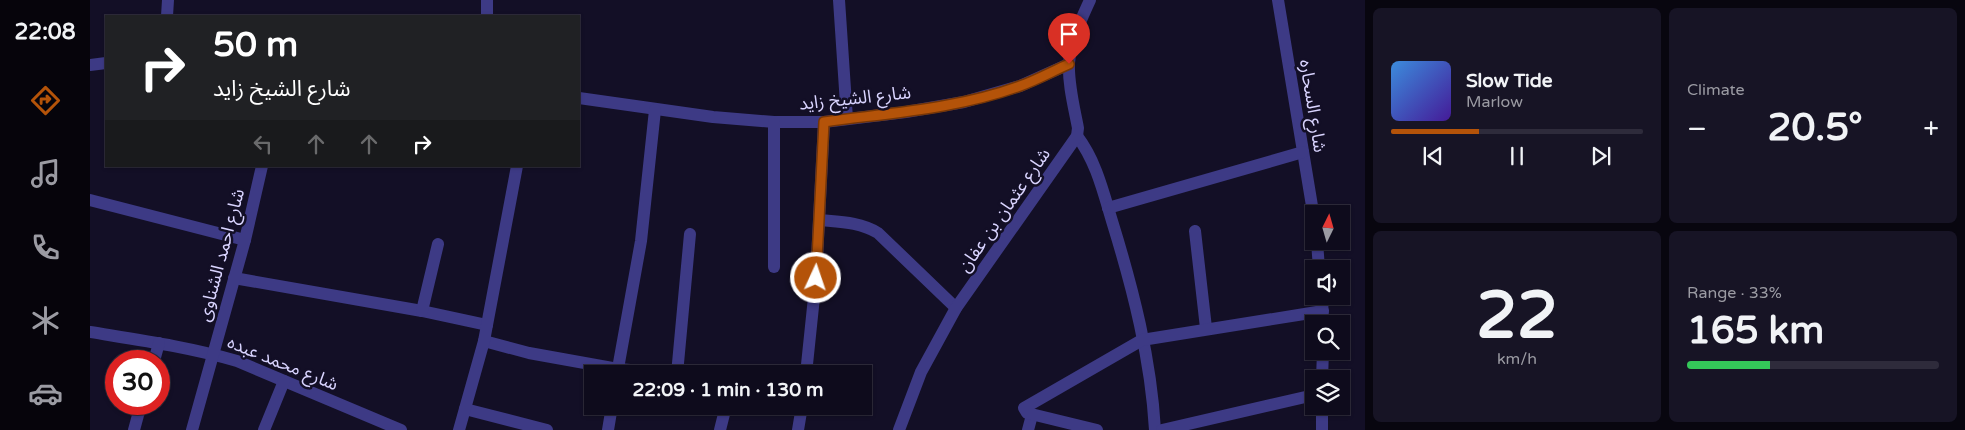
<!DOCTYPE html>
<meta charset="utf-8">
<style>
body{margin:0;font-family:"Varela Round","Noto Sans Arabic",sans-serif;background:#171425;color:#f1f3f6;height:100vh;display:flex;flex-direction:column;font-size:19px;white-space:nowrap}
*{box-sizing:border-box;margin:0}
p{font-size:16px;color:#9b9ba3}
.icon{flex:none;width:28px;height:28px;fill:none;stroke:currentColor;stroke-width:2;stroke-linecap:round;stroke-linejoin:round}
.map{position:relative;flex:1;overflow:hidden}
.panel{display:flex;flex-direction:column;gap:8px;padding:8px;background:#08060f;width:600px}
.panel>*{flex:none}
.hud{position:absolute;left:15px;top:15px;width:475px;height:152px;border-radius:0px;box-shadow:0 1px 4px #0004,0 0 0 1px #2e2b3b;background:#202124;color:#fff;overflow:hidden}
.needle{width:32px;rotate:5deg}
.controls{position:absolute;left:1215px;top:205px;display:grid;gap:10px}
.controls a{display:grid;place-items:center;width:45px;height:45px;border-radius:0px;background:#0e0b1c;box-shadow:0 1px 4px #0004,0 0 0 1px #2e2b3b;font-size:25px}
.speed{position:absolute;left:15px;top:350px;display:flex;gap:10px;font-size:25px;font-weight:700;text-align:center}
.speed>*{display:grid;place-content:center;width:65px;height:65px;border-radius:50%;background:#0e0b1c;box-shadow:0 1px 4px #0004,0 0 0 1px #2e2b3b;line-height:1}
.speed .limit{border:8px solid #d22;background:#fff;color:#111}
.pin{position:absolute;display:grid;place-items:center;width:42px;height:42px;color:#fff;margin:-51px -21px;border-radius:50% 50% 50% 0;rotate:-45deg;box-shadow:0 0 5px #0007}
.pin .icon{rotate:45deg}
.me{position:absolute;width:55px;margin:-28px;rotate:3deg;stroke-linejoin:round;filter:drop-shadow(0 0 4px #0008)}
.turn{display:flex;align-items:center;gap:18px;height:105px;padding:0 25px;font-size:22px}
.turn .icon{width:65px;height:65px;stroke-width:2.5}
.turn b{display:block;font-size:35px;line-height:42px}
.lanes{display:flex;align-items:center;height:48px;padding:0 25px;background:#0003;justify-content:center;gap:25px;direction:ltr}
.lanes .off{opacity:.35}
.big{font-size:38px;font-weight:700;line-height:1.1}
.panel .widget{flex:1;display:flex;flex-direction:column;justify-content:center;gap:8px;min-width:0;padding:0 18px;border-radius:8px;background:#171425}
.panel .dial{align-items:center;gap:0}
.dial b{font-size:65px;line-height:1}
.song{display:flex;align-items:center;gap:15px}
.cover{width:60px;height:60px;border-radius:8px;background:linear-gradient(135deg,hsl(210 70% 55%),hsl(260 70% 35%))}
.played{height:5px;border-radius:2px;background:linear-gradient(90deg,#b45309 35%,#2e2b3b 35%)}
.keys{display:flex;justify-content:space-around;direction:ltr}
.heat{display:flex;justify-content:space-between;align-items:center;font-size:28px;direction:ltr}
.charge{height:8px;border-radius:4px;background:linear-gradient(90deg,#34c759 33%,#2e2b3b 0)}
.panel .tiles{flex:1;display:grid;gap:8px;grid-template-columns:repeat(2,1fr)}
.trip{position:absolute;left:494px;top:365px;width:288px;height:50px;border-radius:0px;background:#0e0b1c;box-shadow:0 1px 4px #0004,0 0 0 1px #2e2b3b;font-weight:700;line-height:50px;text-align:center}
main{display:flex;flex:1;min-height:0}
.tabs{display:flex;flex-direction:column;width:90px;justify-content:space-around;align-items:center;background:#06040b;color:#9b9ba3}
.tabs .icon{width:35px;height:35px}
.tabs .current{color:#b45309}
.tabs b{font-size:22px;color:#f1f3f6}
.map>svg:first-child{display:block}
</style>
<main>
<nav class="tabs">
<b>22:08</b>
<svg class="icon current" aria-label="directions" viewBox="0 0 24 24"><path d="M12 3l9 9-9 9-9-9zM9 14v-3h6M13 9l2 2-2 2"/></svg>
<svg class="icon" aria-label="music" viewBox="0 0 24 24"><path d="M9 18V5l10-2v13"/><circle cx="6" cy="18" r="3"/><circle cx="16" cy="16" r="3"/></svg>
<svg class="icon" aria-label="phone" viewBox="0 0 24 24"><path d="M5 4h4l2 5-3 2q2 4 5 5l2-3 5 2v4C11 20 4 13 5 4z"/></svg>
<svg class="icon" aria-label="climate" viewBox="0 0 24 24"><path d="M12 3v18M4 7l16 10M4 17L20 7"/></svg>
<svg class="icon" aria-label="car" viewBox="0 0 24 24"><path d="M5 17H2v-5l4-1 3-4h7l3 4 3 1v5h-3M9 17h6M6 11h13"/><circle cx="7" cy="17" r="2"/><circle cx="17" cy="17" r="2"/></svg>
</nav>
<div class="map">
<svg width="1275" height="430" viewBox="0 0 1275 430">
<rect width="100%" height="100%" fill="#130f26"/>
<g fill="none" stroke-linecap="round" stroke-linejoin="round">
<g stroke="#3d3a85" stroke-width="12">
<path d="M397 0V16"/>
<path d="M749 0 757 119"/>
<path d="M1188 0 1224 218"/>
<path d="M77 16 78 0"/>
<path d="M0 65 16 63"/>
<path d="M489 98 623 117 684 122H734L816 112 874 102 930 86 979 64"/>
<path d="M987 136C1006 161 1013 191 1022 221 1043 289 1061 359 1065 430"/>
<path d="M0 200 155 240"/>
<path d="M1018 208 1213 152"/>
<path d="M729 220C750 222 770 222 788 233L866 308"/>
<path d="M1105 231 1116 328"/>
<path d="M1227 241 1229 269"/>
<path d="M684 267V122"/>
<path d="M144 278 332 311 397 325"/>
<path d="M1232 296 1233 324"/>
<path d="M332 311 348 244"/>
<path d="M0 332C49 340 99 347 147 361L311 430"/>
<path d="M394 341 439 353 528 369 589 374"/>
<path d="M64 361 69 343"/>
<path d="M527 374 551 241 565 110"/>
<path d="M587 374 600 234"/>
<path d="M716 374 726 278 734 122"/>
<path d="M1232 379 1233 351"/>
<path d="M375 409 457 430"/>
<path d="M44 430 51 404"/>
<path d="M102 430 155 240 172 166"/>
<path d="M174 430 194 381"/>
<path d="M369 430 394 341 427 166"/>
<path d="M518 430 522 406"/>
<path d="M630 430 636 406"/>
<path d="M708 430 712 406"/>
<path d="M809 430 831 372 866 308 987 136 988 128C984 107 978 84 979 63 981 40 991 20 1000 0"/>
<path d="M938 430 942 415"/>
<path d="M1007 430 937 413 934 408 1052 340 1233 311"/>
<path d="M1072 430 1224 395"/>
<path d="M1232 430V406"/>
</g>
</g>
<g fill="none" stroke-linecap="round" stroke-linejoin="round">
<defs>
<path id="route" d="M726 278 734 122C799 113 867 109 930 86 947 80 963 71 979 64"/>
</defs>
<use href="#route" stroke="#753606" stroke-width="12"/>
<use href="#route" stroke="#b45309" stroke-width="9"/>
</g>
<g text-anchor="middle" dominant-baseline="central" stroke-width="5" stroke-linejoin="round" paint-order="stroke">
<g font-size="18" fill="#d9d4ff" stroke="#130f26">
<text transform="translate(765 98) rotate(-6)">شارع الشيخ زايد</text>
<text transform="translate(1223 106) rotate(81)">شارع السحاره</text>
<text transform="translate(914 210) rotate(-55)">شارع عثمان بن عفان</text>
<text transform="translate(131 255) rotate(-75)">شارع احمد الشناوى</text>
<text transform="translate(193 363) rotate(22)">شارع محمد عبده</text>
</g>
</g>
</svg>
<div class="controls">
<a><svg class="needle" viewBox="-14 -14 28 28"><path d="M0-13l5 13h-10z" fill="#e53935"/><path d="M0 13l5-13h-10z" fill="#9b9ba3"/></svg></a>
<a><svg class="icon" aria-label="sound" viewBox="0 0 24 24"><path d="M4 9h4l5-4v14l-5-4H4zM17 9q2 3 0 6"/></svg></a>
<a><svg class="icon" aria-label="search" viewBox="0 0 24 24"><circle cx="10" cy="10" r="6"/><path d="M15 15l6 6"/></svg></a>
<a><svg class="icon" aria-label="layers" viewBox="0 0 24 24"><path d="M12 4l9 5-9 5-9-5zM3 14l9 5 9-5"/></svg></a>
</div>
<div class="speed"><div class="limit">30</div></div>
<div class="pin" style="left:979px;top:64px;background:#d93025"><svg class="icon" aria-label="arrive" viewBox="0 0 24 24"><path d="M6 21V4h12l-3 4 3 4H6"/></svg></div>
<svg class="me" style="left:726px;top:278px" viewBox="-20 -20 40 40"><circle r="17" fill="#b45309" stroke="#fff" stroke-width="3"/><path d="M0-11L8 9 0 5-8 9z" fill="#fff"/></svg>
<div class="trip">22:09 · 1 min · 130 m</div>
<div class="hud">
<div class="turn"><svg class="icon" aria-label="right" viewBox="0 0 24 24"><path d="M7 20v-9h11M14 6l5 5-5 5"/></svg><div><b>50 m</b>شارع الشيخ زايد</div></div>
<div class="lanes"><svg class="icon off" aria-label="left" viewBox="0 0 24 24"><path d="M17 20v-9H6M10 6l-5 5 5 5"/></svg><svg class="icon off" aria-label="ahead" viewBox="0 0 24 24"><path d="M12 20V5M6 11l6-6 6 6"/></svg><svg class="icon off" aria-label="ahead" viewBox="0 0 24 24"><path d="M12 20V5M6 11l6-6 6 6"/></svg><svg class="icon" aria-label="right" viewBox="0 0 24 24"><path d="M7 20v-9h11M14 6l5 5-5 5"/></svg></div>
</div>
</div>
<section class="panel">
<div class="tiles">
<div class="widget">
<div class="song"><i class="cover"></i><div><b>Slow Tide</b><p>Marlow</p></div></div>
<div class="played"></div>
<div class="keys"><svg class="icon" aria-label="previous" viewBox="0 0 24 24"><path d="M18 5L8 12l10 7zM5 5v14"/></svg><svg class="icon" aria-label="pause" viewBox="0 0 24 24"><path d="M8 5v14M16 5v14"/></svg><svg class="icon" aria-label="next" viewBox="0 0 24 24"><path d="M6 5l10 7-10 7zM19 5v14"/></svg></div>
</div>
<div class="widget"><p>Climate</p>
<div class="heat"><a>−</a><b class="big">20.5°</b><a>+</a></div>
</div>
<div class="widget dial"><b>22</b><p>km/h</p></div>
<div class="widget"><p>Range · 33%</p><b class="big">165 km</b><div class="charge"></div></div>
</div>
</section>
</main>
